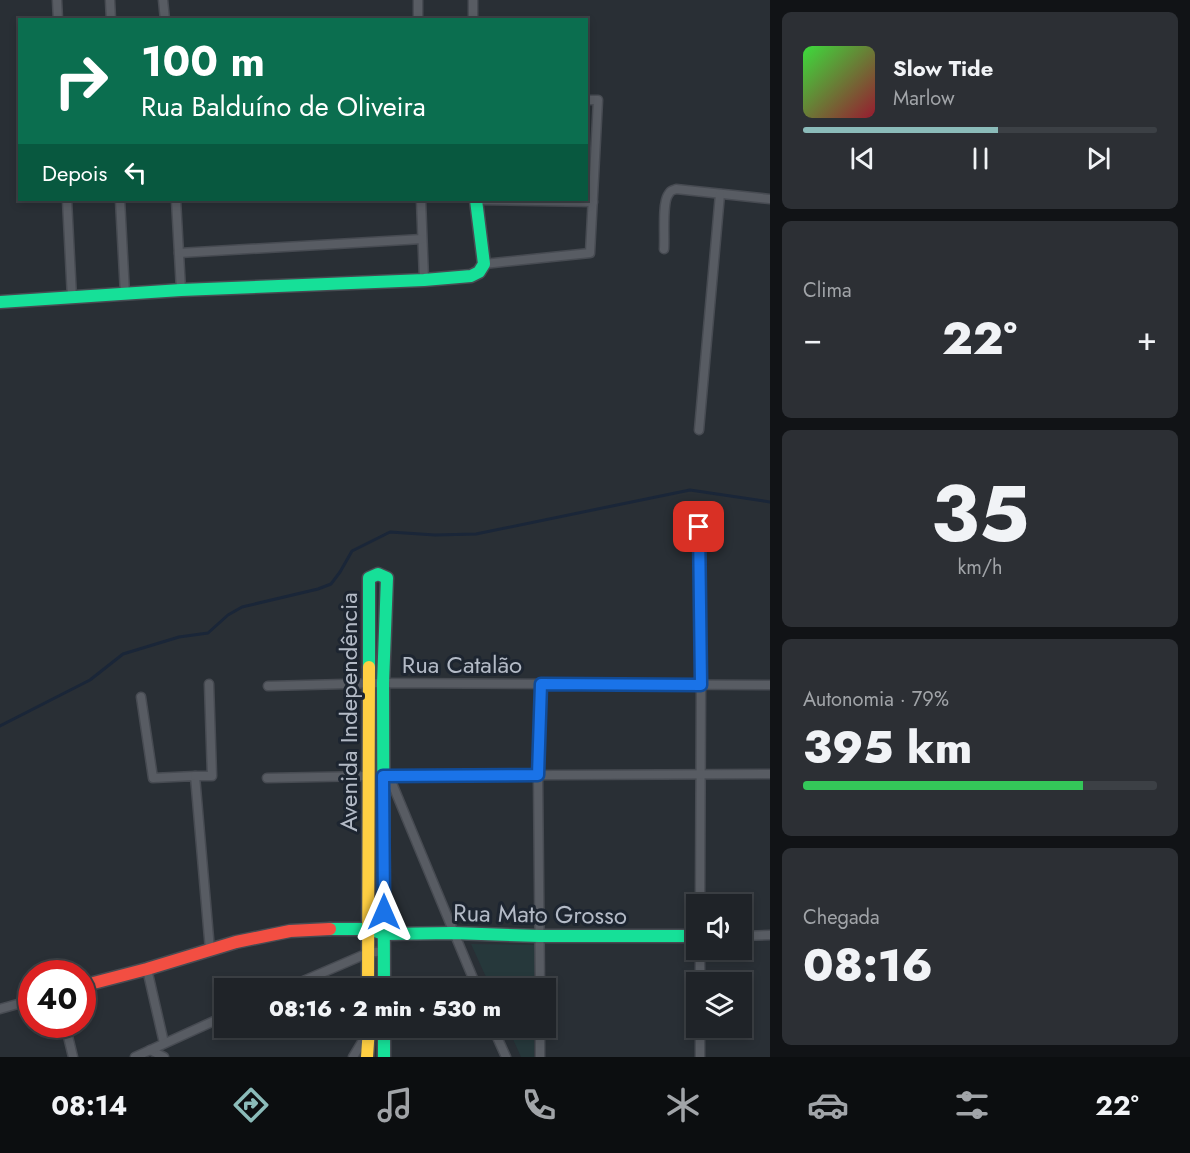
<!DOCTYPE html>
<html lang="pt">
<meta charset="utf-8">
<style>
body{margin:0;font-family:Jost,sans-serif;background:#2c2f34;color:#f1f3f6;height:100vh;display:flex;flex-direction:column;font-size:22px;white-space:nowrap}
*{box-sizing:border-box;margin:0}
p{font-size:20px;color:#a1a4a8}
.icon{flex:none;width:33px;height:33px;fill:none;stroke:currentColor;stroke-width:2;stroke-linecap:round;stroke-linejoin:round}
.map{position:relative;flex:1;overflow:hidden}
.details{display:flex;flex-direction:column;gap:12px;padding:12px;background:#111316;width:420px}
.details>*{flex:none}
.banner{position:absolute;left:18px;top:18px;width:570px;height:183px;border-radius:0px;box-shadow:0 3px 9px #0003,0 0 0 2px #3c4045;background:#0b6e4f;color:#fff;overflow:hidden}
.fabs{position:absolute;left:686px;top:894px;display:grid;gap:12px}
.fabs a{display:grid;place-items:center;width:66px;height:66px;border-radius:0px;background:#1f2328;box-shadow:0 3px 9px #0003,0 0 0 2px #3c4045;font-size:30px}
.speed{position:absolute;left:18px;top:960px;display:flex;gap:12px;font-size:30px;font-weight:700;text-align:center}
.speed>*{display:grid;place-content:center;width:78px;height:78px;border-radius:50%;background:#1f2328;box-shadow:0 3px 9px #0003,0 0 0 2px #3c4045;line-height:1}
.speed .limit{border:9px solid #d22;background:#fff;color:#111}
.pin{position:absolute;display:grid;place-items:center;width:51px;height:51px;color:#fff;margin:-26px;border-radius:12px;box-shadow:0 3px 9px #0006}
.me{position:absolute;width:66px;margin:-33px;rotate:0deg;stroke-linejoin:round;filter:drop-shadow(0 0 4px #0008)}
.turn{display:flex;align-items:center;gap:21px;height:126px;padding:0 24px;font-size:27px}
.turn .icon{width:78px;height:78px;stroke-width:2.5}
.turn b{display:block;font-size:42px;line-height:51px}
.then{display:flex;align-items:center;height:57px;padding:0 24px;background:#0003;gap:12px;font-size:22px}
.big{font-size:45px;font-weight:800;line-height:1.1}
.details .widget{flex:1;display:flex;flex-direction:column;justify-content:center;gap:9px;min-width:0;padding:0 21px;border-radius:9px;background:#2c2f34}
.details .dial{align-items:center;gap:0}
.dial b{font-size:78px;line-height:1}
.song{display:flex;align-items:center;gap:18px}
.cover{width:72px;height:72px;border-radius:9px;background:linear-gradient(135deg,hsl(120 70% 55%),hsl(350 70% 35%))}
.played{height:6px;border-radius:3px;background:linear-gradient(90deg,#8bbbb9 55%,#3c4045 55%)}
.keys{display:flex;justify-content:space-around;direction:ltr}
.heat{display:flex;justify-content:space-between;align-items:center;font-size:33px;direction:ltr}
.charge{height:9px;border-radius:4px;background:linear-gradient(90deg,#34c759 79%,#3c4045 0)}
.trip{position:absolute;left:214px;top:978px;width:342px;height:60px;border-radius:0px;background:#1f2328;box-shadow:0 3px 9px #0003,0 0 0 2px #3c4045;font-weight:800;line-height:60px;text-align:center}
.menu{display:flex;height:96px;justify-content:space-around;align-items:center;background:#0c0e10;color:#a1a4a8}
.menu .icon{width:42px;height:42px}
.menu .selected{color:#8bbbb9}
.menu b{font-size:27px;color:#f1f3f6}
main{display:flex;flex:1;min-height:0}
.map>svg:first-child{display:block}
</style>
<main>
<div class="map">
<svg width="770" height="1057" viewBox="0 0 770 1057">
<rect width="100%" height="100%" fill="#292f35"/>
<g fill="#26383b">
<path d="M471 944 535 945 534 988H491Z"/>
<path d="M508 1028H534V1057H521Z"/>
</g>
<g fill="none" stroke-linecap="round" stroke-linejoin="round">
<path stroke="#1a2638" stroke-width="3" d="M0 726 90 680 123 654 179 637 208 633 228 615 242 607 318 589 331 584 340 572 352 551 390 532 435 535 476 534 690 490 770 502"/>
<defs>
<g id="street">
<path d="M57 0 58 20"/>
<path d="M110 0 111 20"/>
<path d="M163 0 165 20"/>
<path d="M418 0V20"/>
<path d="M473 0V20"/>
<path d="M67 200 72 298"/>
<path d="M120 200 125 294"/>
<path d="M176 200 181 290"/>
<path d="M421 200 424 280"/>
<path d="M476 200 593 202"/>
<path d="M664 249C665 237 662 204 668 195 671 190 671 191 676 189L770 199"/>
<path d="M179 253 422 239"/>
<path d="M484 264 590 253 598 100H586"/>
<path d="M699 430 720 194"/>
<path d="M699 527 701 685 700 904"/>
<path d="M268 686 383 683 770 685"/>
<path d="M141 697 153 778 195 776 210 950"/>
<path d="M195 776H212L209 684"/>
<path d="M383 776 770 774"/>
<path d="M389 776 477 988"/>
<path d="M267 778 368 776"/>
<path d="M741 936 770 935"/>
<path d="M147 969 164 1043"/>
<path d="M700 982V950"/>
<path d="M287 988 368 953 384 951"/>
<path d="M540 988 538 775 541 684"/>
<path d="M0 1009 32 1000"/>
<path d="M65 1024 73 1057"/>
<path d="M493 1028 506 1057"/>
<path d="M540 1028V1057"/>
<path d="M150 1050 164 1057"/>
<path d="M135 1057 225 1016"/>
<path d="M353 1057 368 1032"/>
<path d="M700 1057V1028"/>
</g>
<g id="fast">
<path d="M0 302 181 290 424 280 471 276 479 272 484 264 476 200"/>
<path d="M369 667V578L378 574 387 578 383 683 384 988"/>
<path d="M330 929H369L384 934 453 933 539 936H696"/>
<path d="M384 1028V1057"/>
</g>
<g id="slow">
<path d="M368 988 369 667"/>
<path d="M367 1057 369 1028"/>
</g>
<path id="jam" d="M82 986 147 969 236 942 290 931 330 929"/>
</defs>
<use href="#street" stroke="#474b52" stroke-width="11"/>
<use href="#fast" stroke="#474b52" stroke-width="15"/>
<use href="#slow" stroke="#474b52" stroke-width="15"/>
<use href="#jam" stroke="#474b52" stroke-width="15"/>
<use href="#street" stroke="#585c63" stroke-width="8"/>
<use href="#fast" stroke="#16e098" stroke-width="12"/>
<use href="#slow" stroke="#ffcf43" stroke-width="12"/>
<use href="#jam" stroke="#f24e42" stroke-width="12"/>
</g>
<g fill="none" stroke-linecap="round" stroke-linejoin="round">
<defs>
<path id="route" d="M384 912 383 776 538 775 541 684 701 685 699 527"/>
</defs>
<use href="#route" stroke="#114b97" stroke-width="15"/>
<use href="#route" stroke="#1a73e8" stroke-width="10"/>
</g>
<g text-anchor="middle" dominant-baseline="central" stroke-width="6" stroke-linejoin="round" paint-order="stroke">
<g font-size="24" fill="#b3bac6" stroke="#1d2530">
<text x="462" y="664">Rua Catalão</text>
<text transform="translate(348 712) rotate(-90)">Avenida Independência</text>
<text transform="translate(540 914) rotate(1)">Rua Mato Grosso</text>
</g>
</g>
</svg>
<div class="fabs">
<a><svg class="icon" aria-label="sound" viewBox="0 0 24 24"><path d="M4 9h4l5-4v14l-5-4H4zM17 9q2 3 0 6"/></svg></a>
<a><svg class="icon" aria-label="layers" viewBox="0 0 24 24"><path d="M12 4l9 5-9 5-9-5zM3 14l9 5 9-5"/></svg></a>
</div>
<div class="speed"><div class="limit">40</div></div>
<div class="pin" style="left:699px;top:527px;background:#d93025"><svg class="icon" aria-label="arrive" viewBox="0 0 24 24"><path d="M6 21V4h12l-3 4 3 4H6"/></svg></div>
<svg class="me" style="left:384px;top:912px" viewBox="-20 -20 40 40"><path d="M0-17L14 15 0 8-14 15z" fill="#1a73e8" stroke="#fff" stroke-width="4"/></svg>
<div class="trip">08:16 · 2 min · 530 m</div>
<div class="banner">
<div class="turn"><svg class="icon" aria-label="right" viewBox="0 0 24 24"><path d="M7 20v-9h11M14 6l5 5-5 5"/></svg><div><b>100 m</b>Rua Balduíno de Oliveira</div></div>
<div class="then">Depois<svg class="icon" aria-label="left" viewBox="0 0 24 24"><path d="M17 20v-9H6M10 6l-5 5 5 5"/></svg></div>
</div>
</div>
<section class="details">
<div class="widget">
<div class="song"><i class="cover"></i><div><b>Slow Tide</b><p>Marlow</p></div></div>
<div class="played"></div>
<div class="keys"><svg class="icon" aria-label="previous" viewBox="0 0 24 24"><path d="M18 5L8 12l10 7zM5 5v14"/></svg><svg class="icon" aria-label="pause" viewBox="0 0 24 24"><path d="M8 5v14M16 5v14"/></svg><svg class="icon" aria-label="next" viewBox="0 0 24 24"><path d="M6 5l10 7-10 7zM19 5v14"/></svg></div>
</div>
<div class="widget"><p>Clima</p>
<div class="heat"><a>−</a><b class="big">22°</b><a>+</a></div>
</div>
<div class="widget dial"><b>35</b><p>km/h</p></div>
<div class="widget"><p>Autonomia · 79%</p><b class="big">395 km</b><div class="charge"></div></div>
<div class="widget"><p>Chegada</p><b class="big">08:16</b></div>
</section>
</main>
<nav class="menu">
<b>08:14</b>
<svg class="icon selected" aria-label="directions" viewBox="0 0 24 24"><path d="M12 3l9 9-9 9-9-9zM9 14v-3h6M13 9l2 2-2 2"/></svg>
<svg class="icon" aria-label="music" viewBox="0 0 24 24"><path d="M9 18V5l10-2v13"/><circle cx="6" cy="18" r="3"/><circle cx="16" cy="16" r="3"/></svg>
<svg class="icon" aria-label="phone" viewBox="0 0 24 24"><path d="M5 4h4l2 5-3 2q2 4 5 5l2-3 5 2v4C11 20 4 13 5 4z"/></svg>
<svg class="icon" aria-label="climate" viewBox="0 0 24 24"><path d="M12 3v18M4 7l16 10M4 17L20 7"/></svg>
<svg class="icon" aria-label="car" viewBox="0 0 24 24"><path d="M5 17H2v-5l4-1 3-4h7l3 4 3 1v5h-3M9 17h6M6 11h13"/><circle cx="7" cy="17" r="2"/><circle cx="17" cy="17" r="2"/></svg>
<svg class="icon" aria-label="filters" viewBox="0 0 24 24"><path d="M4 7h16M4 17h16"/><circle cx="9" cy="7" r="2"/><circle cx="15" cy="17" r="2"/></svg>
<b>22°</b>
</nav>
